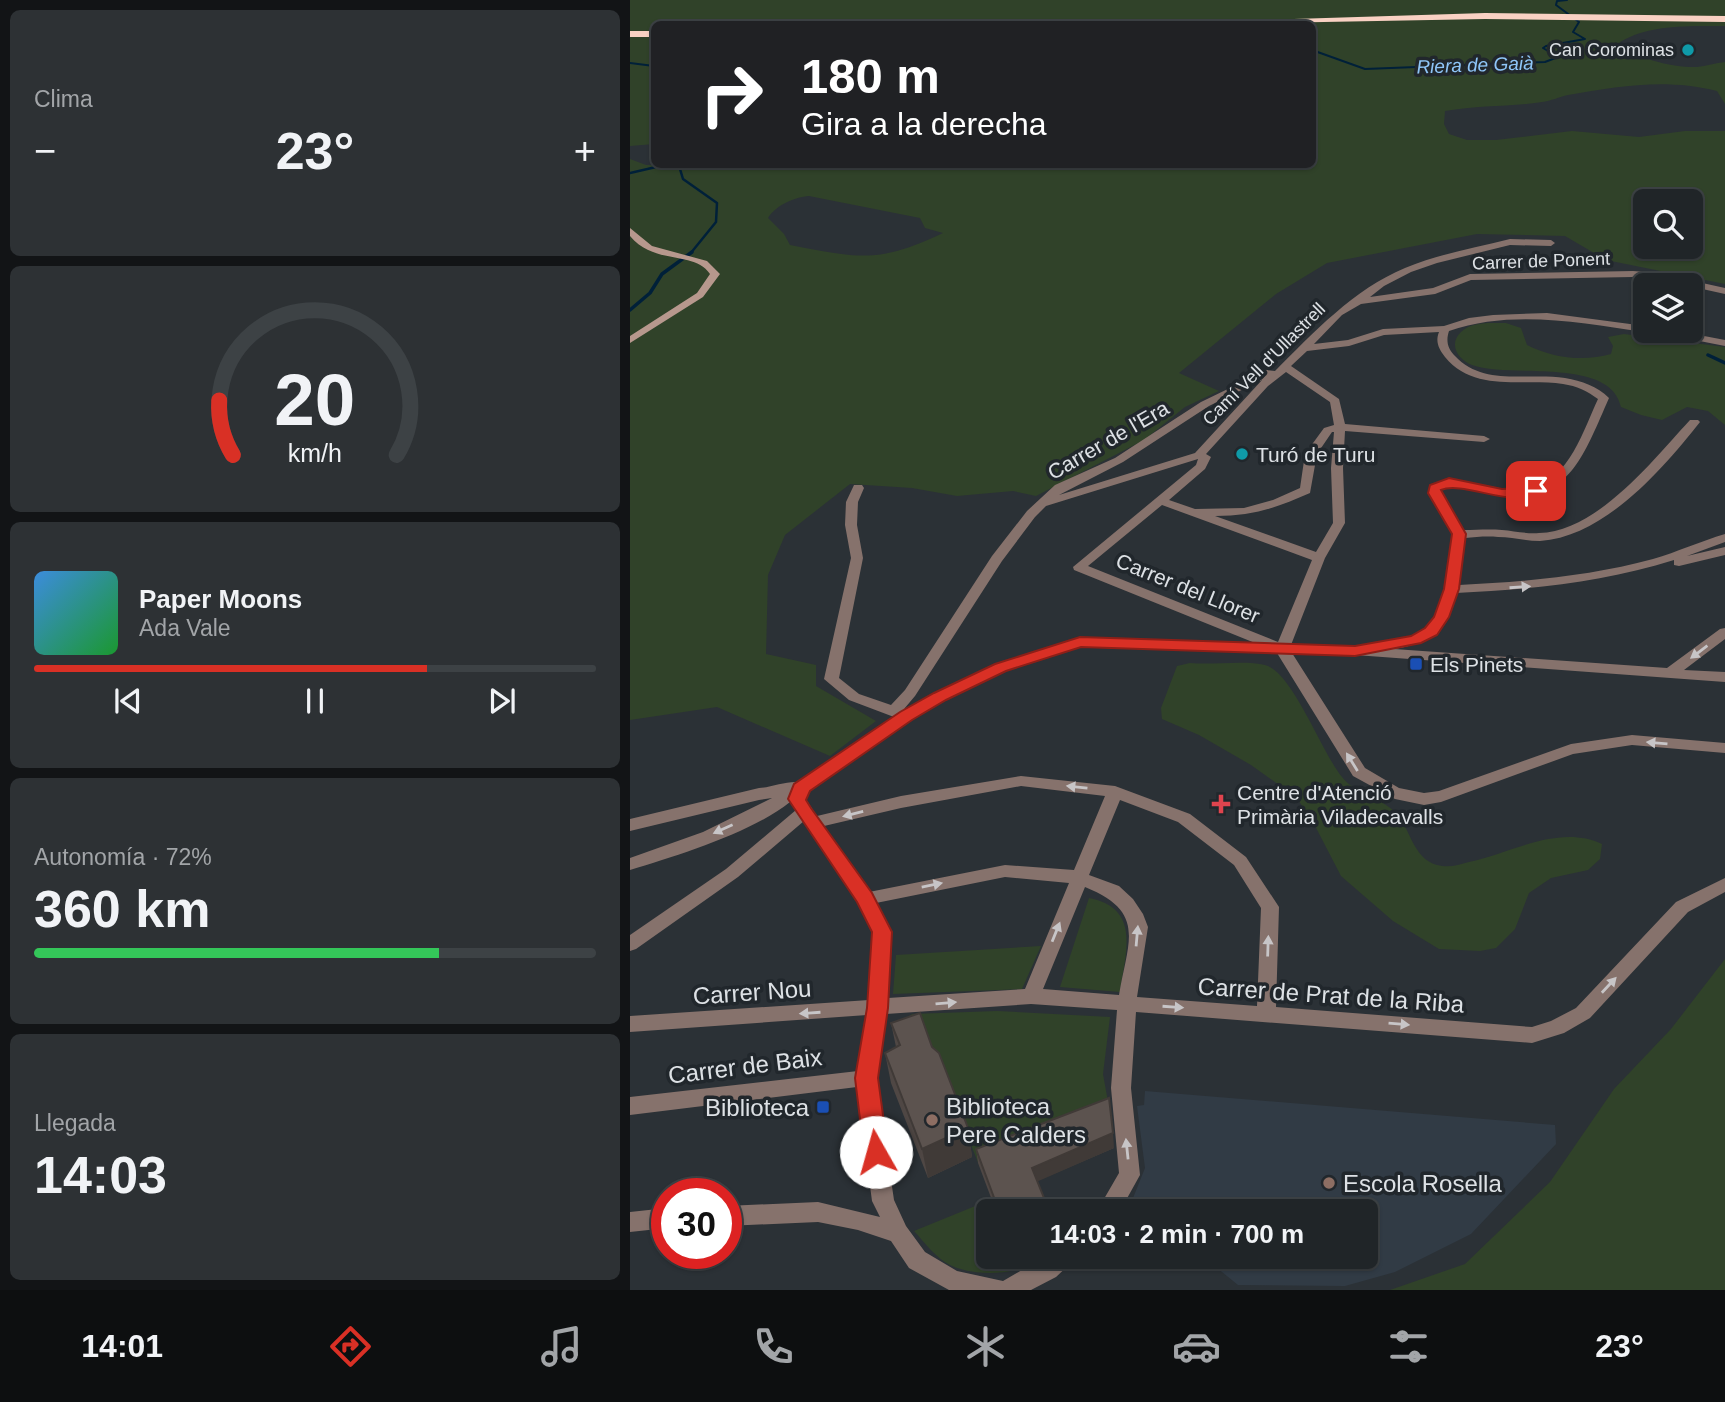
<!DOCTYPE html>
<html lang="es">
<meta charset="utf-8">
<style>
body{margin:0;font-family:Arial,sans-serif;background:#2d3134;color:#f1f3f6;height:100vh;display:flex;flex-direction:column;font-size:26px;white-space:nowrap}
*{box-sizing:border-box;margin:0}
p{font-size:23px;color:#a2a5a8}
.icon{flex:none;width:38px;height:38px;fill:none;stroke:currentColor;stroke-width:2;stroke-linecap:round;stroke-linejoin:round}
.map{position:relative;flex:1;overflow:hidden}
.panel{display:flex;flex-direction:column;gap:10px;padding:10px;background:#121416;width:630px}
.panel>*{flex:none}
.guide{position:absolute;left:21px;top:21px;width:665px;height:147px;border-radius:10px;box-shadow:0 2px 5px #0004,0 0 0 2px #3d4245;background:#202124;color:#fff;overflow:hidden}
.controls{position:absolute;left:1003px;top:189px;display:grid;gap:14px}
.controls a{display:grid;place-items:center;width:70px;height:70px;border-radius:10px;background:#202528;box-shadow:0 2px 5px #0004,0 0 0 2px #3d4245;font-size:35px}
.speed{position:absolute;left:21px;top:1178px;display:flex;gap:14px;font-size:35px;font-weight:700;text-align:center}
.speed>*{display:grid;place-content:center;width:91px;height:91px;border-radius:50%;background:#202528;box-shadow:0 2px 5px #0004,0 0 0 2px #3d4245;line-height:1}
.speed .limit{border:10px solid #d22;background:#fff;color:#111}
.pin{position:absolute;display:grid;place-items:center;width:60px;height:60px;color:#fff;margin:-30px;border-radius:14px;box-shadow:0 4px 10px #0006}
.me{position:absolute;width:77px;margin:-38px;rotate:353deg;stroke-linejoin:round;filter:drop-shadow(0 0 5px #0008)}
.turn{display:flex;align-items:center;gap:24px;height:147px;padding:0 35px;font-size:32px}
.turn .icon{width:91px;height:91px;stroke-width:2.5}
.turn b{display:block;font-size:49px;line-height:60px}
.big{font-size:52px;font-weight:700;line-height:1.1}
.panel .widget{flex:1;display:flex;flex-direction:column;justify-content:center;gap:10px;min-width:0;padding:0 24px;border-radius:10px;background:#2d3134}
.panel .dial{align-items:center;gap:0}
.dial svg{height:182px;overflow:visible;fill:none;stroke:#3d4245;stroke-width:7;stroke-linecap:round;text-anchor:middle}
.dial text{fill:#f1f3f6;stroke:none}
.song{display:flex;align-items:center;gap:21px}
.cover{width:84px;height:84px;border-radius:10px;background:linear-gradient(135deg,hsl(210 70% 55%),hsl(130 70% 35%))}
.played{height:7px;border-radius:4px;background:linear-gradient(90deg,#d93025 70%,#3d4245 70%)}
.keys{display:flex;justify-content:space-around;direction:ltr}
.heat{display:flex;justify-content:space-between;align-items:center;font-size:38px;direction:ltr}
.charge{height:10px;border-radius:5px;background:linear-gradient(90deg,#34c759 72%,#3d4245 0)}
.trip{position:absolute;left:346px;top:1199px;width:402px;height:70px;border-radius:10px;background:#202528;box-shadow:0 2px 5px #0004,0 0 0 2px #3d4245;font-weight:700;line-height:70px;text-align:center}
.tabs{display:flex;height:112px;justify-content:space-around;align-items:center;background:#0d0f10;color:#a2a5a8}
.tabs .icon{width:49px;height:49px}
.tabs .active{color:#d93025}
.tabs b{font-size:32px;color:#f1f3f6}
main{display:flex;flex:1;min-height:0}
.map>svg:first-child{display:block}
</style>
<main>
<section class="panel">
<div class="widget"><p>Clima</p>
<div class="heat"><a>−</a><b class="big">23°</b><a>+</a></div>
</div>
<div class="widget dial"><svg viewBox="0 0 100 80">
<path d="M14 69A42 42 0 1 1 86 69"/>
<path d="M14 69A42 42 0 0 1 8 45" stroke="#d93025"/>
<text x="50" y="56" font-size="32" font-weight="700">20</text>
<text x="50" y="72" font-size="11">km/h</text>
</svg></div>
<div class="widget">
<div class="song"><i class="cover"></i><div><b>Paper Moons</b><p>Ada Vale</p></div></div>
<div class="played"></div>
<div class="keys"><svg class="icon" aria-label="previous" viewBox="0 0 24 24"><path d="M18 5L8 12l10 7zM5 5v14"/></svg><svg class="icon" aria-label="pause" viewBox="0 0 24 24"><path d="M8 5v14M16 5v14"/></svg><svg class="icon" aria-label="next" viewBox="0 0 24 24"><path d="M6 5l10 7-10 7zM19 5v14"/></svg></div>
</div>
<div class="widget"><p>Autonomía · 72%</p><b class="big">360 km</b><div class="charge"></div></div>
<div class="widget"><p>Llegada</p><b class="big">14:03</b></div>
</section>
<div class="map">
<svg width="1095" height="1290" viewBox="0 0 1095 1290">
<rect width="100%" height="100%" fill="#2b3136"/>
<path fill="#313b45" d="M515 1091 925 1125 926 1144 841 1234 765 1272 715 1286 608 1285 581 1263 558 1257 737 1256V1211H518L503 1198 515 1168 507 1106 514 1105Z"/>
<g fill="#304229" fill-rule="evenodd">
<path d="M0 0H1095V26C1060 26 1020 24 990 42 1001 59 1047 68 1067 67 1076 66 1086 63 1095 62V104L1087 91C1036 78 989 86 938 95 929 97 921 101 912 102 880 107 848 105 815 111L814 124 819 134 837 140H866L942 131 1009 137 1055 131H1095V284L976 260 935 236 847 234 697 263 646 294 549 373 589 391 555 407 514 440 406 496 383 491 327 496 282 488 220 484 155 535 138 575 136 654 186 665V686L246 721 200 756 87 707 0 720V159L16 165 426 164 429 168C437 170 449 171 454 164H682V24H24V144L0 146ZM179 196 290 218 295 228 313 233C248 264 228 258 160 245L154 234 138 218C146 205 165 197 179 196ZM1015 201H1060V247H1015Z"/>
<path d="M857 323H876L891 328 897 345C922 358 954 362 981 354L983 346 978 337 994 334 1095 347V425L1078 411 1057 407 1032 420 1011 415 991 407C980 356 879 379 842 365 828 360 818 344 831 332 838 325 848 324 857 323Z"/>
<path d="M560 663C582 665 617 660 635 665 662 671 692 753 712 777 725 794 750 797 765 812 781 828 782 858 807 865 819 868 828 865 839 862 881 853 929 824 972 844L970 859 958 870 921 878 899 893 885 929 866 948 850 951 809 949 763 921 711 876 682 820 666 797 621 765 569 735 532 719 531 708 547 666Z"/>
<path d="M459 898C511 908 496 952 490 992L430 987Z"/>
<path d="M411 946 392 989 263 994 266 955Z"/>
<path d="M1095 959V1290H760L835 1264 920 1182 984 1089 1041 1029Z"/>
<path d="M367 1011 480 1017 473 1074 480 1113 350 1167 315 1082 271 1022 282 1014Z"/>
<path d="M360 1200 365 1211H359V1256L415 1257C392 1275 347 1278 320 1265 306 1258 295 1243 284 1231Z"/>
</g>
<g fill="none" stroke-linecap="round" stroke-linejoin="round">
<g stroke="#002039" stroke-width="2">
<path d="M682 50 735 69 915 62 928 57 913 48 916 46 955 39 943 32 949 22 926 5 927 1 937 0"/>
<path d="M0 63 24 66"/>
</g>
<g stroke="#002039" stroke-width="2.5">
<path d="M56 164 50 169 53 179 87 203 86 222 60 254"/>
<path d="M0 173 39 164"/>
</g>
<g stroke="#002039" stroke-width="3.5">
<path d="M0 310 20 293 32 274 62 252"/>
<path d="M1078 355 1095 363"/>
</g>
<g fill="#86726c" fill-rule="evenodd">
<path d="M880 239 921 240 925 243 921 246 880 245 807 263 781 272 754 286 740 297 803 288 840 274 1003 271 1027 273 1095 288V294L1027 279 1003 277 841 280 805 294 731 304 712 315 684 344 718 340 753 329 814 326 839 318 863 315 917 313 1015 326V331H1019L1015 332C950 323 883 309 819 331 816 340 817 348 825 356 854 387 898 372 935 378 952 381 967 386 979 398 950 464 937 509 853 492 840 489 823 484 811 490L810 493 834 530C846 530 859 529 872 530 884 531 897 534 909 533 967 532 1024 459 1060 420H1068L1070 422C1033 469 974 537 910 541 896 541 882 537 868 537 857 536 846 537 835 538L829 585C894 582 960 576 1023 559 1047 552 1071 541 1095 534V542L1057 556 1095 547V555L1049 566 1044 565V560C973 582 900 590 826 593 815 631 804 642 764 649L1037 668 1090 629 1095 628V639L1054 670 1095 672V682L725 655 662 653 735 768 769 788 794 793 809 791 941 744 1002 735 1095 743V753L1002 745 943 754 811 802 794 805 765 799 723 776 647 653 451 646 376 671 315 700 281 719 177 792 159 795H173L187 816 271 796 391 776 485 786 560 814 616 857 649 907 646 1007 902 1027 921 1021 946 1008 1046 902 1095 878V892L1058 912 960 1018 934 1033 902 1043 506 1012 501 1088 510 1175 490 1211H467L489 1173 481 1088 487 1010 401 1004 256 1014 246 1078 264 1200 276 1226 295 1252 327 1271 373 1281 416 1256H444L441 1263 426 1277 401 1290H319L279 1268 261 1241 228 1230 188 1222 96 1226V1206L188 1202 250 1217 242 1201 227 1087 0 1115V1097L228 1071 237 1015 0 1032V1016L239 1000 243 932 228 903 174 821 108 877 6 949 0 951V935L96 869 166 810 160 802C123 832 47 856 0 870V858L73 832 142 798 129 800 0 831V819L129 788C142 787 156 781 168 782L264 717 219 700 194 679 221 558 215 525 216 502 224 485H232L234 488 228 502 227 525 233 558 209 678 229 694 261 705 275 690 362 556 397 511 425 485 485 458 571 402 637 370 645 371C683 333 724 289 775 268 808 254 845 248 880 239ZM809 332C805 342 809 349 815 357 844 393 894 378 933 384 947 386 957 391 968 399 954 429 939 479 902 488 887 492 869 488 854 485 835 481 819 477 801 485L798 493C806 505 820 519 823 535 826 558 811 622 789 634 773 642 750 638 737 648L661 645 695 558 715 523 713 468 715 431 854 442 860 439 854 436 715 424 709 399 661 366 677 351 719 346 754 335ZM656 372 700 402 704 425 694 428 675 454 670 488 643 500 614 508 565 509 539 500 575 469 581 457 576 454 638 386ZM632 380 565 453 429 495 493 462 579 406ZM702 432H704L701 468 703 523 686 552 585 516C623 516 646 508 680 493L687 454ZM568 459 566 465 443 567 444 570 625 643 450 638 366 665 274 709 285 696 372 561 405 517 416 506ZM532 505 682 560 648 642 458 566ZM391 786 475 796 444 870 375 865 239 892 194 826 271 808ZM490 800 548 822 604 865 631 908 627 1006 507 997 518 927 513 914 503 899 489 886 459 875ZM375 877 439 883 395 989 258 998 261 932 246 903ZM455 887C517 912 498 941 489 995L413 989Z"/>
<path d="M1029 331H1048L1095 340V346L1034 334Z"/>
<path d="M37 1208V1228L0 1232V1212Z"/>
</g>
<path fill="#b7988d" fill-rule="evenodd" d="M0 228 22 246 77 261 90 274 73 297 0 343V336L67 293 80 274C64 250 25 266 0 236Z"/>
<g fill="#f9d1c3" fill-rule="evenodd">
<path d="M855 13 1095 16V22L855 19 594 24 598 21Z"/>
<rect x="0" y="31" width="24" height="6"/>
</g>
</g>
<g fill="#4f4744">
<path d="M261 1023 302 1047 338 1128 342 1157 298 1178 261 1083 255 1053 266 1047Z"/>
<path d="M484 1148 407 1181 418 1211H366L348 1163 346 1149Z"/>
</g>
<g fill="#403a37">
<path d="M338 1128 342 1157 298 1178 292 1149Z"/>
<path d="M483 1133 484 1148 404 1183 402 1168Z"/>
</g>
<g fill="#5c534f" stroke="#403a37" stroke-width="2">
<path d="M290 1013 302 1047 309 1053 338 1128 292 1149 255 1053 270 1045 261 1023Z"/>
<path d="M479 1098 483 1133 402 1168 418 1208 412 1211H369L346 1149Z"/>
</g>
<defs><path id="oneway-solid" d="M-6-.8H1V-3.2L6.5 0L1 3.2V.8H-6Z" transform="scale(1.75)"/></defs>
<g fill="#c7c5c7">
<use href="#oneway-solid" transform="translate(890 587) rotate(-4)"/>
<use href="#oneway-solid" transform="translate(1069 652) rotate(143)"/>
<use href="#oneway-solid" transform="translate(1027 743) rotate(-175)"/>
<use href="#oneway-solid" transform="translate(722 762) rotate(-122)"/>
<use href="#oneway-solid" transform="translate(447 787) rotate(-174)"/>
<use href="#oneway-solid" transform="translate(223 814) rotate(166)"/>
<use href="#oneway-solid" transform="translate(93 829) rotate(156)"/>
<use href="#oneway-solid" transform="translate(302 885) rotate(-11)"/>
<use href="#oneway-solid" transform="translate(426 932) rotate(-68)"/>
<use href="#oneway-solid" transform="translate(507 936) rotate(-85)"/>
<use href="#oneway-solid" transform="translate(638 946) rotate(-88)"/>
<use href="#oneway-solid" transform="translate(979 985) rotate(-47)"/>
<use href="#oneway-solid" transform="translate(316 1003) rotate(-5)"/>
<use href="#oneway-solid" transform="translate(543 1007) rotate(4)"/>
<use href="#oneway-solid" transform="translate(180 1013) rotate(176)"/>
<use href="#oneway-solid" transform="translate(769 1024) rotate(5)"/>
<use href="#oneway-solid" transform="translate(497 1149) rotate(-96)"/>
</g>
<path fill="#d93025" stroke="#8d1f18" stroke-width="2" d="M819 478 872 489 906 487 913 491C889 512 834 480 811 490L836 534 829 589 819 617 807 635 791 643 725 656 451 647 376 671 316 700 282 720 180 791 176 800 181 808 242 893 262 932 258 1008 248 1078 258 1152 254 1159 246 1162 238 1159 234 1152 225 1078 237 1008 242 932 227 902 158 799 164 784 270 712 304 693 365 664 450 637 725 646 781 636 795 628 804 617 814 589 822 534 798 493 800 485Z"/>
<g fill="#0f9aa8" stroke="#21272c" stroke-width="2.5">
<circle cx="1058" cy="50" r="7"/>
<circle cx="612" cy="454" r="7"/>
</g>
<g fill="#1a4fb4" stroke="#21272c" stroke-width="2.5">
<rect x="779" y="657" width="14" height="14" rx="3.5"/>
<rect x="186" y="1100" width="14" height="14" rx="3.5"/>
</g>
<path fill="#e0444e" stroke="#21272c" stroke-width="2.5" d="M587.5 793.5h7v7h7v7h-7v7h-7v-7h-7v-7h7z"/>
<g fill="#8d6e63" stroke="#21272c" stroke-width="2.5">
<circle cx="302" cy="1120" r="7"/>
<circle cx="699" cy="1183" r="7"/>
</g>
<g text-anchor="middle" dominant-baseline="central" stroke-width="7" stroke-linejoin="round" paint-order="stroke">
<g font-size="18" fill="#dde1e5" stroke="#21272c" text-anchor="end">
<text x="1044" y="50">Can Corominas</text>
</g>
<g font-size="18" fill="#dde1e5" stroke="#21272c">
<text transform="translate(911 261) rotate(-2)">Carrer de Ponent</text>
<text transform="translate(634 364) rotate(-45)">Camí Vell d'Ullastrell</text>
</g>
<g font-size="19" font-style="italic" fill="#8fc6f8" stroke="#21272c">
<text transform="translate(845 65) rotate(-2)">Riera de Gaià</text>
</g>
<g font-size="21" fill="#dde1e5" stroke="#21272c">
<text transform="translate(478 440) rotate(-30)">Carrer de l'Era</text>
<text transform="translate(558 588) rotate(22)">Carrer del Llorer</text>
</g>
<g font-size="21" fill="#dde1e5" stroke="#21272c" text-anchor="start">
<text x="626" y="454">Turó de Turu</text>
<text x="800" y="664">Els Pinets</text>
<text x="607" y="792">Centre d'Atenció<tspan x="607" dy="24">Primària Viladecavalls</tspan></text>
</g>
<g font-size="24" fill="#dde1e5" stroke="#21272c">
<text transform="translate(122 992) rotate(-4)">Carrer Nou</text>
<text transform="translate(701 995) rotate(4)">Carrer de Prat de la Riba</text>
<text transform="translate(115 1066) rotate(-7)">Carrer de Baix</text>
</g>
<g font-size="24" fill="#dde1e5" stroke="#21272c" text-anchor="start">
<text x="316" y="1106">Biblioteca<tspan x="316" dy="28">Pere Calders</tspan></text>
<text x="179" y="1107" text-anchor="end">Biblioteca</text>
<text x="713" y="1183">Escola Rosella</text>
</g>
</g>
</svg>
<div class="controls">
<a><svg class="icon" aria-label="search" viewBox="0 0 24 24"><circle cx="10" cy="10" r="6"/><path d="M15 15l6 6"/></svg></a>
<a><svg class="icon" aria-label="layers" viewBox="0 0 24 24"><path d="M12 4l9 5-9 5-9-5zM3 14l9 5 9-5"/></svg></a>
</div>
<div class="speed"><div class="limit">30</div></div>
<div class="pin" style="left:906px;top:491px;background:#d93025"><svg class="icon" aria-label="arrive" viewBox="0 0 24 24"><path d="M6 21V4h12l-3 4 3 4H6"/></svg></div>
<svg class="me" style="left:246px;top:1152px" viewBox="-20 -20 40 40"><circle r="19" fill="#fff"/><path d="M0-13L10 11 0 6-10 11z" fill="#d93025"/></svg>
<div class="trip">14:03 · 2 min · 700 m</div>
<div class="guide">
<div class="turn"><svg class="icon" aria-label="right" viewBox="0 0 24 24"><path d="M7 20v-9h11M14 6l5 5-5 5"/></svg><div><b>180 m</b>Gira a la derecha</div></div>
</div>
</div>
</main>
<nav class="tabs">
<b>14:01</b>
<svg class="icon active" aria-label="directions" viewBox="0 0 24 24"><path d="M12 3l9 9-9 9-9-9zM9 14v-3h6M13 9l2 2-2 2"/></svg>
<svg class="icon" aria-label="music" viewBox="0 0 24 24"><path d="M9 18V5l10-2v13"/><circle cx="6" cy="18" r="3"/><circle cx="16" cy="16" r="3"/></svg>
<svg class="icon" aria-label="phone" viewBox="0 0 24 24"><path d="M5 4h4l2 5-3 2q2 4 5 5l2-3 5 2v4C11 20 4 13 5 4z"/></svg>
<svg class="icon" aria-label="climate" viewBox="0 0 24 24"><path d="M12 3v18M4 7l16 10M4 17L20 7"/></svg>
<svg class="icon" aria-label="car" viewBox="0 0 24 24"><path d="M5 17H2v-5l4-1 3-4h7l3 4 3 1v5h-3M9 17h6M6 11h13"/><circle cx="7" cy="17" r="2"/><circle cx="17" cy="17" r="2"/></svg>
<svg class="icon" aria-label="filters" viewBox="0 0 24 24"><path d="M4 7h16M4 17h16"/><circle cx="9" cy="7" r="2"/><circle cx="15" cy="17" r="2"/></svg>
<b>23°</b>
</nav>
